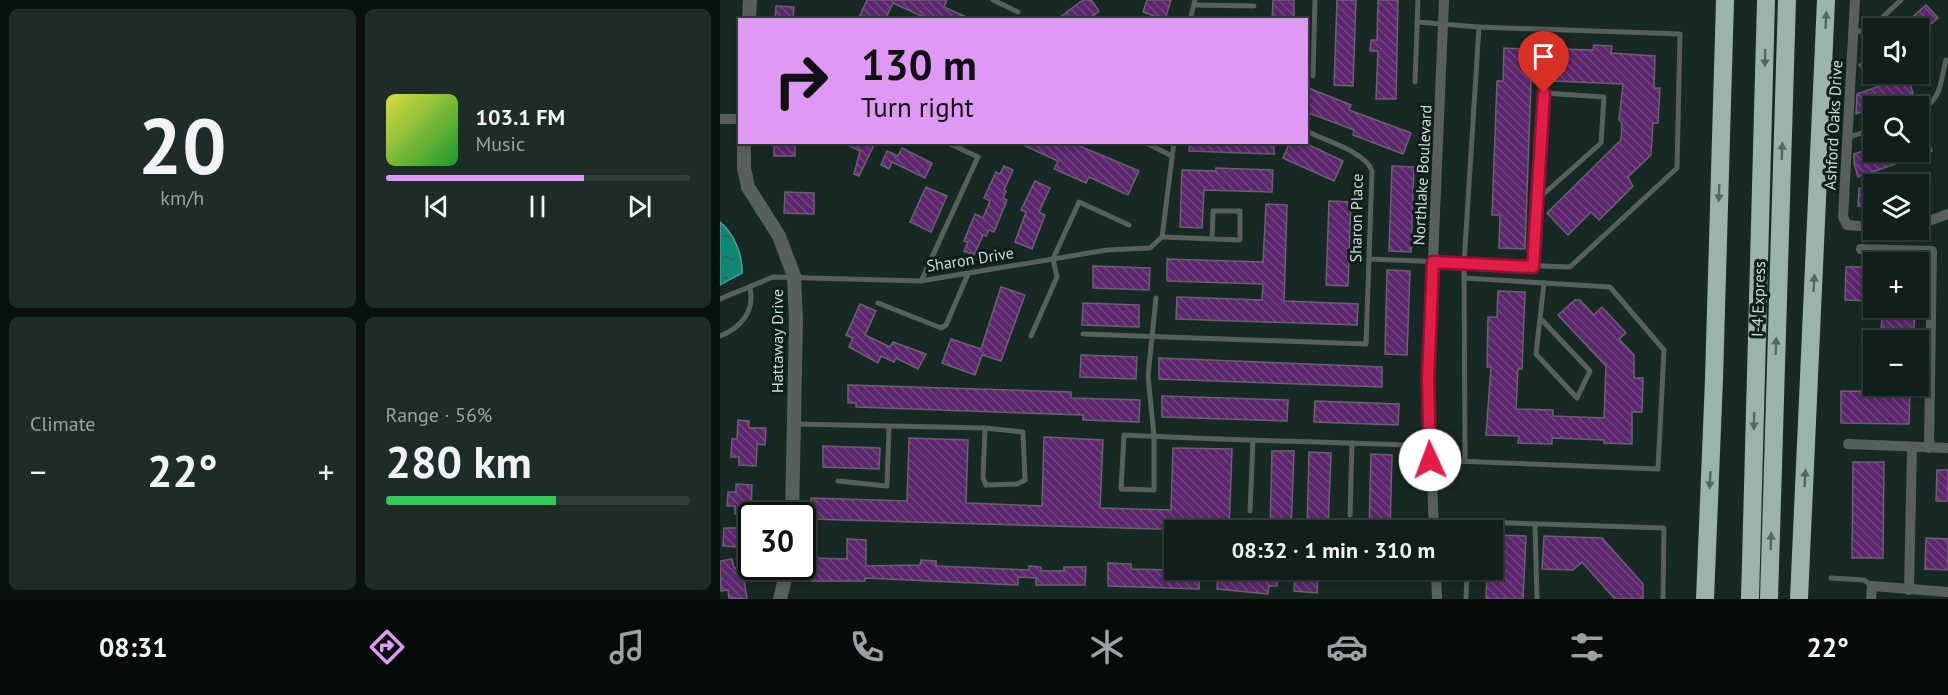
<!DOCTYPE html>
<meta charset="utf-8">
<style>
body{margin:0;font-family:"PT Sans",sans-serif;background:#1e2c28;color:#f1f3f6;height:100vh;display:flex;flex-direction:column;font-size:22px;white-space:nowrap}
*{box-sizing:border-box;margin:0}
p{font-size:20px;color:#9ca2a3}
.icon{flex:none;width:33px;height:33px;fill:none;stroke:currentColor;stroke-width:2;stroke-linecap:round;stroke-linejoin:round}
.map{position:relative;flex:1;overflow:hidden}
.drawer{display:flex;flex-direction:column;gap:9px;padding:9px;background:#09110f;width:720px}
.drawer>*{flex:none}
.hud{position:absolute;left:18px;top:18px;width:570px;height:126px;border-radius:0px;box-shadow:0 3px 9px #0003,0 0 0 2px #303d3a;background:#dd99f4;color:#111;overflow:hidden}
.fabs{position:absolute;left:1143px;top:18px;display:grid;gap:12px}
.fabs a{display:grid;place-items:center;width:66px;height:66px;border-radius:0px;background:#111f1b;box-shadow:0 3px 9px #0003,0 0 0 2px #303d3a;font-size:30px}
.speed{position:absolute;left:18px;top:502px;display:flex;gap:12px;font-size:30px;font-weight:700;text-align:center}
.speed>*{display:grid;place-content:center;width:78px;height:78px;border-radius:50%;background:#111f1b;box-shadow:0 3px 9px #0003,0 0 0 2px #303d3a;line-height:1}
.speed .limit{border:3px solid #111;border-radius:9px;background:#fff;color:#111}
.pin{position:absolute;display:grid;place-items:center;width:51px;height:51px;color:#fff;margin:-62px -26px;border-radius:50% 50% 50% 0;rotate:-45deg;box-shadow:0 0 6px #0007}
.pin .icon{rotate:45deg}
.me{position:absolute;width:66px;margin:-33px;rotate:358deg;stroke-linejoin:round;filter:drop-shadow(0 0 4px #0008)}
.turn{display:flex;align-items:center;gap:21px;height:126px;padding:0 24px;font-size:27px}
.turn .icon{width:78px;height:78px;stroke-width:2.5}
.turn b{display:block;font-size:42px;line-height:51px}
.big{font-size:45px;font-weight:700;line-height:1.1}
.drawer .card{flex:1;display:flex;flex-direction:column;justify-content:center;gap:9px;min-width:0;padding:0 21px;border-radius:9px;background:#1e2c28}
.drawer .dial{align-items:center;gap:0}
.dial b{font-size:78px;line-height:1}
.song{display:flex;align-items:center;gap:18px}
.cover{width:72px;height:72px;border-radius:9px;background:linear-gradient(135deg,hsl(60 70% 55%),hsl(130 70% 35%))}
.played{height:6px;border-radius:3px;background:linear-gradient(90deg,#dd99f4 65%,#303d3a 65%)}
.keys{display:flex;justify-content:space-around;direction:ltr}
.heat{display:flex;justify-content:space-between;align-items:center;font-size:33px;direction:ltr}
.charge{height:9px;border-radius:4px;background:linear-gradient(90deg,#34c759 56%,#303d3a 0)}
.drawer .tiles{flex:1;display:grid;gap:9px;grid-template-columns:repeat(2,1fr)}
.trip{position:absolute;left:444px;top:520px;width:339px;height:60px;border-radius:0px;background:#111f1b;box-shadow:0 3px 9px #0003,0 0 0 2px #303d3a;font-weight:700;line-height:60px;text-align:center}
.tabs{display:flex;height:96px;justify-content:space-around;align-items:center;background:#070c0b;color:#9ca2a3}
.tabs .icon{width:42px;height:42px}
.tabs .selected{color:#dd99f4}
.tabs b{font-size:27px;color:#f1f3f6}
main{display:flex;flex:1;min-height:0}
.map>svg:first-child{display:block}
</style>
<main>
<section class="drawer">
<div class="tiles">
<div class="card dial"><b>20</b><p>km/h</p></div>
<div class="card">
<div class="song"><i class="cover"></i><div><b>103.1 FM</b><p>Music</p></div></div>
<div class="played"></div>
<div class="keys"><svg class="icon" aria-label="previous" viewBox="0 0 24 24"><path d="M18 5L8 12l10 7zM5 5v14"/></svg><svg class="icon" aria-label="pause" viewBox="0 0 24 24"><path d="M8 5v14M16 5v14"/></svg><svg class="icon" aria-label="next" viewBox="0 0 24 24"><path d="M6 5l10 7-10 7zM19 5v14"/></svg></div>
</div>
<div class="card"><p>Climate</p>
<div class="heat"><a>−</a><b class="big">22°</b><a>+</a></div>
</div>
<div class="card"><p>Range · 56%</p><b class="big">280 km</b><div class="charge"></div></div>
</div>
</section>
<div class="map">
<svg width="1228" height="599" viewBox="0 0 1228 599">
<defs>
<pattern id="water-ripples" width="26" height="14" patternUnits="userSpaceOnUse" patternTransform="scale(1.5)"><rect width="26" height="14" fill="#108772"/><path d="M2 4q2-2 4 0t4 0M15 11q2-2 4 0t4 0" fill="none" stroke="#226b5e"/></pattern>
<pattern id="building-back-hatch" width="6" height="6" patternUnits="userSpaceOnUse" patternTransform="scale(1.5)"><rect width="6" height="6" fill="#5c266d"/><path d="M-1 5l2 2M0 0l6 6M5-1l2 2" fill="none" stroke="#724581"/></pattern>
</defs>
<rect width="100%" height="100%" fill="#172924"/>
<path fill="url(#water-ripples)" stroke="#4aa091" stroke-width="1.5" d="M0 222C14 233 23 256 22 273L0 285Z"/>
<g fill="url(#building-back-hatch)" stroke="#6c616f" stroke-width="1.5">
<path d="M147 0H227L224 7 253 20H210L173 3 165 20H138Z"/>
<path d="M363 0H371L379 11 368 20H336Z"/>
<path d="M427 0H451L445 20 423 12Z"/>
<path d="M553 0H574V20H552Z"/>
<path d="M617 0H636L633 86 614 85Z"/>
<path d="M658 0H678L676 99H656L658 51H650L651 40H657Z"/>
<path d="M1206 5 1218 18 1198 35V28H1180Z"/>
<path d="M56 6 74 7 73 20H55Z"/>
<path d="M824 43H842V49L873 50 874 45 892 46 891 53 935 56 934 88H940L938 123H933L931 155 908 177 913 186 879 220 871 212 848 235 827 213 901 140 902 123 899 120 903 84 811 80 805 249 779 248 780 215H772L777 81H783L784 48 824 50Z"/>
<path d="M1154 52V80L1139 65Z"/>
<path d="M1187 76 1193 93 1136 114 1137 94Z"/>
<path d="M586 87 631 105 629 110 691 133 683 154 633 135 634 130 586 112Z"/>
<path d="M1200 117 1212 151 1138 177 1134 163V154L1154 147V152H1198Z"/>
<rect x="54" y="142" width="21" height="14"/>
<path d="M122 142H148L154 145 139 176 134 174 140 151Z"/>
<path d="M296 142H350L419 171 408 195 369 177 366 183 334 169 338 161Z"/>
<path d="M470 142H554V154L469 151Z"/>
<path d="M570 142H583L623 161 614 181 563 158Z"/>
<path d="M182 148 212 163 205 178 172 162 169 169 161 165 167 151 178 156Z"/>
<path d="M284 166 293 170 284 190 286 191 283 198 287 200 274 232 269 230 266 236 263 235 254 255 244 251 248 242 244 241 255 214 263 218 270 201 264 198 276 172 280 174Z"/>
<path d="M672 166 694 167 691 252 669 251Z"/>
<path d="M496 168 553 170 552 192 484 190 482 228 460 227 462 170 496 171Z"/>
<path d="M315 181 330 188 319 212 325 215 312 249 295 242 306 212 301 210Z"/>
<path d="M206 187 227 196 211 232 190 222Z"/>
<path d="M1139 188H1154V207L1138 206Z"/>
<path d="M65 192 94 193V214L64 213Z"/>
<path d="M609 201 631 202 628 286 606 285Z"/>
<path d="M546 204 567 205 564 301 638 304 637 325 456 319 457 297 542 300 543 284 447 281V259L543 262Z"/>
<path d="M373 266 430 268 429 290 373 288Z"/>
<path d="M1126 267H1154V301L1125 300Z"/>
<path d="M667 270 690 271 687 355 665 354Z"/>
<path d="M281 287 305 295 281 361 262 355 255 375 222 363 231 339 261 349Z"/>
<path d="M778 291 805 292 802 369H798L796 409 833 410V416L884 418 886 366 838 315 855 300H860L874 315 882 307 906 333 899 339 914 355V378H923L922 412H912V444L884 443V440L832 438V444L798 443 799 436 766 435 771 367H767L768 317H777Z"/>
<path d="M363 303 419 305V327L362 325Z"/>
<path d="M140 304 156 311 145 335 170 347 173 342 206 354 198 369 176 358 174 362 161 356 158 363 129 347 133 338 126 335Z"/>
<path d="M1162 312 1195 313 1193 340H1161Z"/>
<path d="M361 355 417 357 416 379 360 377Z"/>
<path d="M439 358 662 367V387L439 379Z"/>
<path d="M128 385 351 392V398L420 400 419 422 363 420V415L136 407V403H128Z"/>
<path d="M1121 391 1190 392 1189 424 1121 423Z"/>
<path d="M442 396 568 400 567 421 442 417Z"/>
<path d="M595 401 679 404 678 425 594 422Z"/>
<path d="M18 420 29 421V428H46L45 445 37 444 36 466 19 465V457H11L12 439H17Z"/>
<path d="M324 437 383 440 380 508 451 510 453 448 512 449 509 531 91 519V498L187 501 189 438 248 440 246 503 322 506Z"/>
<path d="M103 446 160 448 159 469 103 467Z"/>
<path d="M552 451H574L571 531H550Z"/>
<path d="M589 452 611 453 608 531H587Z"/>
<path d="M651 454 672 455 670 531H649Z"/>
<path d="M1133 462H1164L1163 558H1132Z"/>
<path d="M1217 470H1228V501H1216Z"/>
<path d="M16 484 32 485 31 515 15 514V506H7L8 492H16Z"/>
<path d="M4 528H19V547L3 546Z"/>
<path d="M778 535 806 536 803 599H766L767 570 777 568Z"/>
<path d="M824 536 882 538 923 584V599H895L862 562 853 570 822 569Z"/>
<path d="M1206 538 1228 539V570L1205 569Z"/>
<path d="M127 539 146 540V566L200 565 201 560 216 561V566L262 568 309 570V566L321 567V571H344V567H366L365 585H316V578L298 577V585L145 578V581H92L93 558 127 559Z"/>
<path d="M12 559 14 568 22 567 27 599 9 598 8 590 1 591 0 561Z"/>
<path d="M388 563 411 564V569L448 570V573L465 574V570H480L479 589 388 586Z"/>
<path d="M533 570H557V586H549L548 594 497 589 498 574 533 576Z"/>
<path d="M575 572 598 573 597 593 574 591Z"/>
</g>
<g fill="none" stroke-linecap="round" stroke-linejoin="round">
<g stroke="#57605d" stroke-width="5">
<path d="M273 0 298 12"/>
<path d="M474 5 534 6"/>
<path d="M470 20 475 0"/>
<path d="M1133 33 1151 28 1181 0"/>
<path d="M593 76 595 0"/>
<path d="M695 82 698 0"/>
<path d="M1198 111C1222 101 1220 83 1226 60"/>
<path d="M1127 138 1154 129"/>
<path d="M424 142 452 156"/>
<path d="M442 237 520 240V211H493L492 239"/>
<path d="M649 259 850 267 957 168 960 34 759 27 697 22"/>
<path d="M813 267 823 93 884 97 881 143 818 199"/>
<path d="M201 281 258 157 226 142"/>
<path d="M436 298 428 376 434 436V490L401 489 404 435C506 440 607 442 709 446"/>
<path d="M0 299 53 277 201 281 387 250 430 248 442 237 454 142"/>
<path d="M158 303 221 328 226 325 248 274"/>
<path d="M820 318 870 371 857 398 816 354 824 283"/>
<path d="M363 334 646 344 652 171C646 152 604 140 586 131"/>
<path d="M0 336C21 328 35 311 30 288"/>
<path d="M311 336 337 277 333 259 359 202 409 225"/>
<path d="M75 424 265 428 303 432 305 480 297 484 266 485 263 478 265 428"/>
<path d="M711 460 938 469 944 350 890 287 744 278"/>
<path d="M745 461 744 264 759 27"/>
<path d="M118 481 167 486 169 427"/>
<path d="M530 511 533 440"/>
<path d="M630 515 632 443"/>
<path d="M815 524 817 599"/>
<path d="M749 531 757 522 944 528 943 599"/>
<path d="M1111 578 1144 580 1152 586"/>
<path d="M746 599 747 570"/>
</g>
<g stroke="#57605d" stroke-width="10">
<path d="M1135 0 1123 217 1127 225 1154 227"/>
<path d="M0 119H20"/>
<path d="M1198 225 1228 214"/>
<path d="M1141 249 1212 251 1209 448"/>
<path d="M1128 444 1228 448"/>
<path d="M714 531 708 379 724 0"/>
<path d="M716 570 717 599"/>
<path d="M1189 590 1192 448"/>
<path d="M1151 599 1152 586 1228 592"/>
</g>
<g stroke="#57605d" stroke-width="14">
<path d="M29 20 30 0"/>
<path d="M24 142V168L28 187 59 236 74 276 76 320 72 516"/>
<path d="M60 599 68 567"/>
</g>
<g stroke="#9cb2ab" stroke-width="18">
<path d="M985 599 994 379 1005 0"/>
<path d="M1030 599 1046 0"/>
<path d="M1049 599 1067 0"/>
<path d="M1079 599 1106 0"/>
</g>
</g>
<defs><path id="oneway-solid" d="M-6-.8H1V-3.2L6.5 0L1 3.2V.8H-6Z" transform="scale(1.5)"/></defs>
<g fill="#546863">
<use href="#oneway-solid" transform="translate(1106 20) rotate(-87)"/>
<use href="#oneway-solid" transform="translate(1045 58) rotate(91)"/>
<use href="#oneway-solid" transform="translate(1062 151) rotate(-88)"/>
<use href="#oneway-solid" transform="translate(999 193) rotate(92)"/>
<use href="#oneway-solid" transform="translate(1094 283) rotate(-87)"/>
<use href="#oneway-solid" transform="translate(1056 346) rotate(-88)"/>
<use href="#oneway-solid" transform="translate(1034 421) rotate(91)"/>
<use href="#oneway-solid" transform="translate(1085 478) rotate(-87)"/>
<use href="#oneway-solid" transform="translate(990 480) rotate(93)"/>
<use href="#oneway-solid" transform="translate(1051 541) rotate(-88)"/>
</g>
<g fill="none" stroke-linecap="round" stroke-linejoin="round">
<defs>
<path id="route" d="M710 460 708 379 713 262 813 267 824 93"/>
</defs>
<use href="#route" stroke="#92132f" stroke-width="15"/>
<use href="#route" stroke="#e11d48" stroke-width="10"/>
</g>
<g text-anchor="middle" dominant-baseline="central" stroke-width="6" stroke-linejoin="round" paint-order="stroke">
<g font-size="16" fill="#d0dbd8" stroke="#0d1f1b">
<text transform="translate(1113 125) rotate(-87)">Ashford Oaks Drive</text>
<text transform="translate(702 175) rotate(-87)">Northlake Boulevard</text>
<text transform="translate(636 218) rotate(-89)">Sharon Place</text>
<text transform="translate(250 259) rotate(-9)">Sharon Drive</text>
<text transform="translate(1038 299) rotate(-88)">I-4 Express</text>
<text transform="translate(57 341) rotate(-90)">Hattaway Drive</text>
</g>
</g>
</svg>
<div class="fabs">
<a><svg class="icon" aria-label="sound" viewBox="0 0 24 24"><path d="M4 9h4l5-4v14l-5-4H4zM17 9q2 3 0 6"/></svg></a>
<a><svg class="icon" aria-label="search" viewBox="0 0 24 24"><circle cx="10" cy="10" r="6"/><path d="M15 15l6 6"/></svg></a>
<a><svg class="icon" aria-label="layers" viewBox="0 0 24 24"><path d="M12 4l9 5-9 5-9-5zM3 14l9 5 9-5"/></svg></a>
<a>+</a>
<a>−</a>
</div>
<div class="speed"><div class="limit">30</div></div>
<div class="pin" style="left:824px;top:93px;background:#d93025"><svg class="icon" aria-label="arrive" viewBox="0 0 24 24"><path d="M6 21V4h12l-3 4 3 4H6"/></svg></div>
<svg class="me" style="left:710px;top:460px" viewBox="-20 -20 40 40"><circle r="19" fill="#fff"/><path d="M0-13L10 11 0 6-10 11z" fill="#e11d48"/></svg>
<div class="trip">08:32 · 1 min · 310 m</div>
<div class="hud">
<div class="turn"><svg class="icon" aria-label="right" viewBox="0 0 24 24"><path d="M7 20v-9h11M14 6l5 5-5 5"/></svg><div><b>130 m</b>Turn right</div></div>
</div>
</div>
</main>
<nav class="tabs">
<b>08:31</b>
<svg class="icon selected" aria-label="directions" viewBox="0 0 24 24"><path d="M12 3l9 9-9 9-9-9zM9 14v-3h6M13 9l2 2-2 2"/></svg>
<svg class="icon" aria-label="music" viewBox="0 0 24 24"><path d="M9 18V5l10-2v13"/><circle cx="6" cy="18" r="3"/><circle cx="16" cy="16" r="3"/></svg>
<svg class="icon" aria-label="phone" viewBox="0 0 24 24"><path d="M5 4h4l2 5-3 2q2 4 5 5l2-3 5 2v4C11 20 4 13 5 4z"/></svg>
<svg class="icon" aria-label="climate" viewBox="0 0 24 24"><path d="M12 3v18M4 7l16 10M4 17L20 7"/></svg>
<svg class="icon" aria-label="car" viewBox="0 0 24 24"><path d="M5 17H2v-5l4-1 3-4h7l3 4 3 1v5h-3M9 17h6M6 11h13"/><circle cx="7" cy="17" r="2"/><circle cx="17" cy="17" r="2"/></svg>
<svg class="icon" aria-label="filters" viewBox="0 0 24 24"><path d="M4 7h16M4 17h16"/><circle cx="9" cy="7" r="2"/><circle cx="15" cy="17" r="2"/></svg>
<b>22°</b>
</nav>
